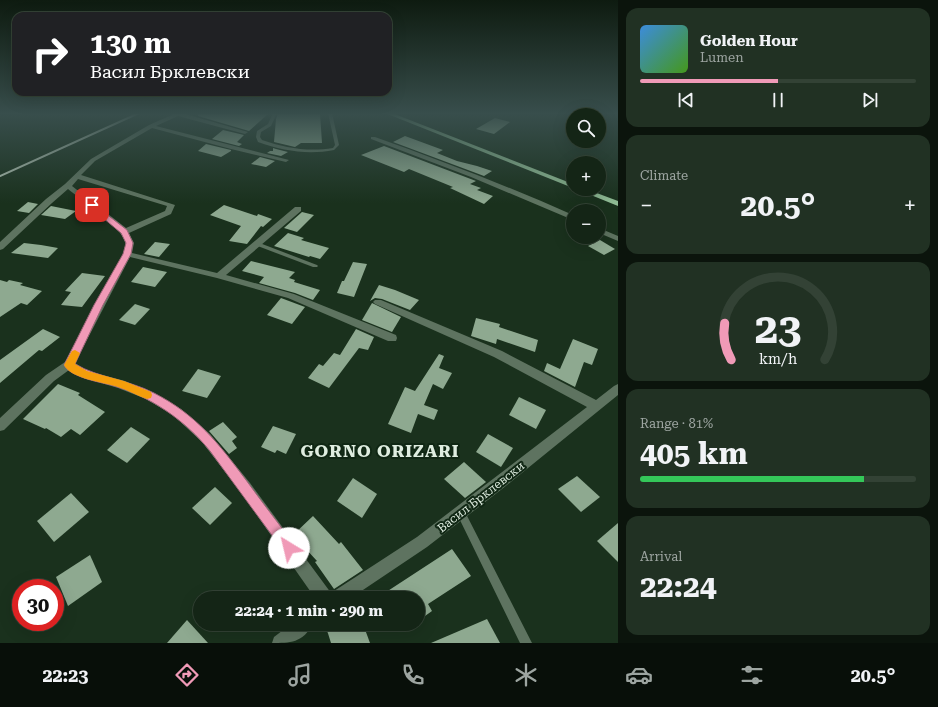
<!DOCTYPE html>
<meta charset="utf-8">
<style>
body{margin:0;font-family:"Roboto Serif",serif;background:#213123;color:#f1f3f6;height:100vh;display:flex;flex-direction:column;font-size:15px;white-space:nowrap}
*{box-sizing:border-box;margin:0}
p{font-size:13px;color:#9da5a1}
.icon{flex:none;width:22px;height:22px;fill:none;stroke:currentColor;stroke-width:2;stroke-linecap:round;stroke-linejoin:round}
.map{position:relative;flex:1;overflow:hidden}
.sheet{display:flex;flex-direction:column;gap:8px;padding:8px;background:#0b140c;width:320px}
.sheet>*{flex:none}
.top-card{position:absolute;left:12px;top:12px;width:380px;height:84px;border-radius:12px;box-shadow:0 4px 16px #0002,0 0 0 1px #334235;background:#202124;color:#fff;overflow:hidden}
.buttons{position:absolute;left:566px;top:108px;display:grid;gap:8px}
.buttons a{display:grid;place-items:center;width:40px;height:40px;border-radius:50%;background:#142516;box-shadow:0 4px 16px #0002,0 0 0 1px #334235;font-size:20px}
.speed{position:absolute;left:12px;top:579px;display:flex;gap:8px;font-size:20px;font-weight:700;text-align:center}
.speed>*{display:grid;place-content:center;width:52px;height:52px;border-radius:50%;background:#142516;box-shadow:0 4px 16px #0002,0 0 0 1px #334235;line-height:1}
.speed .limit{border:6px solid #d22;background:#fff;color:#111}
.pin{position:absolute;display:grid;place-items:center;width:34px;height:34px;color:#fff;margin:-17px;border-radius:8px;box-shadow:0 2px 6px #0006}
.me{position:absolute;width:44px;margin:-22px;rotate:324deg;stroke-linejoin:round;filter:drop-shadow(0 0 3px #0008)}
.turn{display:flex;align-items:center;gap:14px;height:84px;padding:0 12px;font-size:18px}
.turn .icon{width:52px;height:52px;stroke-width:2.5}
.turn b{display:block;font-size:28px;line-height:34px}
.big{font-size:30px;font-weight:700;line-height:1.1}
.sheet .widget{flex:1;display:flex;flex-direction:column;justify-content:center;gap:6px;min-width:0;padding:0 14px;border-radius:12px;background:#213123}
.sheet .dial{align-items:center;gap:0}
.dial svg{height:104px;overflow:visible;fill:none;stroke:#334235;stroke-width:7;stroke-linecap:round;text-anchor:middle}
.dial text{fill:#f1f3f6;stroke:none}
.song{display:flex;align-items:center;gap:12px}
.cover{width:48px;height:48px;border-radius:6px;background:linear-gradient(135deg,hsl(210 70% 55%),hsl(100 70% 35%))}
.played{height:4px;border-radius:2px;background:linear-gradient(90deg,#f09ab7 50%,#334235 50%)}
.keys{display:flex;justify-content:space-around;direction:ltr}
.heat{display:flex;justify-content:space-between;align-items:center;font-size:22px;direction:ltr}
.charge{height:6px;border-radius:3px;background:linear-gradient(90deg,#34c759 81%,#334235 0)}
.trip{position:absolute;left:193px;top:591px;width:232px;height:40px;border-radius:20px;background:#142516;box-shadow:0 4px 16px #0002,0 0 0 1px #334235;font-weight:700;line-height:40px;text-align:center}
.tab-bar{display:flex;height:64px;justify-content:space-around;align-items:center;background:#080f09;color:#9da5a1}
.tab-bar .icon{width:28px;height:28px}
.tab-bar .active{color:#f09ab7}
.tab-bar b{font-size:18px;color:#f1f3f6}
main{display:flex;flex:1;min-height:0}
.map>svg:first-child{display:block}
</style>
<main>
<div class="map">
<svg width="618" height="643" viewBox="0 0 618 643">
<rect width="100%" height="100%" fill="#1a311d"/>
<g fill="#8ea990">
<path d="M198 113H269L249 131 198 116Z"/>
<path d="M278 113H320L322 143H301L295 147 274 142 276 119Z"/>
<path d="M495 118 510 122 494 134 476 129Z"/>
<path d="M223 130 244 135 237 142 242 144 239 146 212 139Z"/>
<path d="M405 136 443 150 437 153 457 161 477 166 492 171 484 176 393 142Z"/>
<path d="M206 144 231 150V151L221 157 198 151Z"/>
<path d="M384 146 476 181 470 184 481 188 477 190 493 196 484 204 450 188 453 187 409 169 404 172 361 155Z"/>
<path d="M273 148 276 149 288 152 281 156 267 153 270 151H273Z"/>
<path d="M260 157 275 161 266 167 251 164Z"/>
<path d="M28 202 38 204 29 213 17 211Z"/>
<path d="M224 205 257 216 258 214 272 219 263 227 261 226 247 244 229 241 241 226 210 215Z"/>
<path d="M51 206 76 211 65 219 41 215Z"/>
<path d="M302 212 314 215 297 232 284 228Z"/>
<path d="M288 233 304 238 301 240 329 248 320 259 310 256 309 257 274 246Z"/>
<path d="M600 240 615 249 604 255 588 246Z"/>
<path d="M155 242 170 244 159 257 144 254Z"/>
<path d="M24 243 41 245 58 248 48 258 11 253Z"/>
<path d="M251 261 295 272 289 278 295 280 294 282 320 290 313 300 295 293 259 283 264 277 242 271Z"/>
<path d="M353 262 367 264 354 297 337 293 342 281H344Z"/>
<path d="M143 267 167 272 155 287 131 282Z"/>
<path d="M82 273 105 276 82 307 61 305 71 292 65 291Z"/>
<path d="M0 280 7 282 9 280 23 283 20 285 42 291 27 305 21 303 0 317Z"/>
<path d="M379 285 395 290 419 300 410 310 382 299 375 298 370 301Z"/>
<path d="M281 298 305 307 292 324 267 315Z"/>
<path d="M372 303 401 317 392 332 362 320Z"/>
<path d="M135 304 150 309 135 325 119 320Z"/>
<path d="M476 318 500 324 499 327 538 340 535 352 497 339 496 344 471 336Z"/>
<path d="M43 329 60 337 42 351 39 350 0 383V360Z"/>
<path d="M356 329 374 337 368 350 359 348 329 388 308 378 319 364 323 366 334 353 340 355Z"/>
<path d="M573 339 598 349 592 365 584 362 575 387 544 371 547 363 560 369Z"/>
<path d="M439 354 444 356 439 368 452 373 443 389 433 384 424 405 438 410 434 420 418 414 411 433 388 424 405 387 415 391Z"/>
<path d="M198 369 221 376 207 398 182 391Z"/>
<path d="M58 384 80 393 78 395 105 412 80 435 71 429 61 437 46 428 45 429 23 419Z"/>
<path d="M519 397 546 410 536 429 509 415Z"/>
<path d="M223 422 237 437 232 441 237 448 229 454 209 431Z"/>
<path d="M273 426 296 434 286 454 277 450 275 453 261 447Z"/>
<path d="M131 427 150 439 127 463 107 450Z"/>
<path d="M488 434 513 448 501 467 476 452Z"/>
<path d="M464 462 486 482 465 498 444 479Z"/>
<path d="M577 476 600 497 581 512 558 489Z"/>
<path d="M353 478 377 494 362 518 337 501Z"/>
<path d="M215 487 232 503 210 525 192 508Z"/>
<path d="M71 493 89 512 54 542 37 521Z"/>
<path d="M313 516 339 544 341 542 363 570 334 589 315 562 317 561 293 535Z"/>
<path d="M618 523V562L597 541Z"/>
<path d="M452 549 471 576 428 604 432 611 418 621V598H377Z"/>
<path d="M90 555 102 582 68 606 56 577Z"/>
<path d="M487 619 500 643H431Z"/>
<path d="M187 620 208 643H167Z"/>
<path d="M325 624H363L370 643H331Z"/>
</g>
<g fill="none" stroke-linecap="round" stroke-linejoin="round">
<g fill="#5e7360" fill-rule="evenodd">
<path d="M273 113H277L271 126 261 132 260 137 262 140C285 148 308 152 333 148L335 145 328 113H332L339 145 334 150C308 155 283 151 258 142L256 137 257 131 268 124Z"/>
<path d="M257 242 317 265 318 266 317 267H313L255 245 254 244Z"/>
<path d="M461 508 464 510 532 643H520L458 516 456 513 458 510Z"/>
</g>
<g fill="#5e7360" fill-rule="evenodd">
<path d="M176 113H182L248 132 245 134 178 116 156 126 289 160 286 162 231 149 152 128 95 161 81 175 175 205 171 214 129 233 134 243 132 253 217 273 295 207H301V211L226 275 294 294 396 335 397 338 396 341H388L288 298 217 278 130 257 75 363 88 371 125 381 154 393 181 409 210 434 250 483 331 593 417 537 587 407 494 357 375 304 373 302 375 300H381L502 351 596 400 614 386 618 384V395L502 489 427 547 351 598H315L240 491 202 442 173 415 146 399 118 388 81 377 69 370 54 381 4 430 0 431V418L46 375 65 362 123 254C124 250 126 245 125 242 122 227 81 200 68 189L52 203 3 249 0 250V242L46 199 65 184 91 159 149 125ZM78 179 167 206 165 211 126 228 72 186Z"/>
<path d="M371 137H375C442 161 508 186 573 215V220L471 177 371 139Z"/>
<path d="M599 228 618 236V241L599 233Z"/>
<path d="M291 624H312C304 643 289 643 272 643L274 637Z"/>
</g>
<g fill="#8fbb94" fill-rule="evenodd">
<path d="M385 113H392L573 184V188Z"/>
<path d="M576 189H586L618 201V206Z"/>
</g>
<path stroke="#afbfb0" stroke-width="2" d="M0 176 139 113"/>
</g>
<linearGradient id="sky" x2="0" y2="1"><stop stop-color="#0e1b10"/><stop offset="0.56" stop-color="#384e4c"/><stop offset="1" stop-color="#384e4c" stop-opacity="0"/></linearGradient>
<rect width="618" height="203" fill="url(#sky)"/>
<path fill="#f09ab7" stroke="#9c6477" d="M92 203 127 230 133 243 131 254 103 305 75 364C99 378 129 380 154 393 197 415 219 444 246 480 262 502 278 523 294 544L296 548 294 553 289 555 285 553 210 451C185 420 150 396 111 385 99 382 70 377 64 365L94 305 123 254 126 243 121 233 90 207V204Z"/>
<path fill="#f59e0b" d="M75 350 80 353 75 364 87 371 124 381 151 392 152 395 151 398 147 399C137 396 128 390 118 387 104 382 71 379 64 365L72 351Z"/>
<g text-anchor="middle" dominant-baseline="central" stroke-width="4" stroke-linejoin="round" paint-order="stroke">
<g font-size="12" fill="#dfede0" stroke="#102714">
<text transform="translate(481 497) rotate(-38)">Васил Брклевски</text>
</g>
<g font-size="17" font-weight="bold" letter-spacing="1" fill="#dfede0" stroke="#102714">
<text x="380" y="451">GORNO ORIZARI</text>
</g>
</g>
</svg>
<div class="buttons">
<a><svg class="icon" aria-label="search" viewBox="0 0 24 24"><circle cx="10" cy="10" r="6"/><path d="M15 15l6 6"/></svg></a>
<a>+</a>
<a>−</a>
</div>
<div class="speed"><div class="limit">30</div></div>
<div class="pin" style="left:92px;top:205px;background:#d93025"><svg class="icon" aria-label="arrive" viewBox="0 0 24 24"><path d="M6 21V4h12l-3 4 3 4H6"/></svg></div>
<svg class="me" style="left:289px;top:548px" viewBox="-20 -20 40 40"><circle r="19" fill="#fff"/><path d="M0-13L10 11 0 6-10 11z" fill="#f09ab7"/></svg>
<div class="trip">22:24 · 1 min · 290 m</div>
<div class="top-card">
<div class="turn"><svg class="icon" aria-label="right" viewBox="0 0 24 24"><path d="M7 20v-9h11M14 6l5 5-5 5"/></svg><div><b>130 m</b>Васил Брклевски</div></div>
</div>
</div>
<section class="sheet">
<div class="widget">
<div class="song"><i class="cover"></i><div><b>Golden Hour</b><p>Lumen</p></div></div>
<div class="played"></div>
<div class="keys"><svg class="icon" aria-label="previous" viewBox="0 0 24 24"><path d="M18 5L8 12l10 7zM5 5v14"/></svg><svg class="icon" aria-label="pause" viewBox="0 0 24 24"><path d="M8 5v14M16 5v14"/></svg><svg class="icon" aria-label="next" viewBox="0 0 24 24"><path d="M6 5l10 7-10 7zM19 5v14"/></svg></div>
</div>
<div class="widget"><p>Climate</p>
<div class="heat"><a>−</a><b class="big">20.5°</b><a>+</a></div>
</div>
<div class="widget dial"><svg viewBox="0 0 100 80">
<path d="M14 69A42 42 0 1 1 86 69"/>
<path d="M14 69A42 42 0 0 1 9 41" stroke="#f09ab7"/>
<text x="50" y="56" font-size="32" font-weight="700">23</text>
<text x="50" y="72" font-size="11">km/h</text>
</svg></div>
<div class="widget"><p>Range · 81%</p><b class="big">405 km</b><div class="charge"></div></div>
<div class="widget"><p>Arrival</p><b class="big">22:24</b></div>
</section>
</main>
<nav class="tab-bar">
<b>22:23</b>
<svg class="icon active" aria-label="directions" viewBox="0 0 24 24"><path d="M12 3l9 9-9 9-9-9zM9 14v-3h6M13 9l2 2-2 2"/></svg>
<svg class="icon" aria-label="music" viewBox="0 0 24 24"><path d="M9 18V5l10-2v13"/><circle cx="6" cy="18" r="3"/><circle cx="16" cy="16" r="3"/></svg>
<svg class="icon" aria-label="phone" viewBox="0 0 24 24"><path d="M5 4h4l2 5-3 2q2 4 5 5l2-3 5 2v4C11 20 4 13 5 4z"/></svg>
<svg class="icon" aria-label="climate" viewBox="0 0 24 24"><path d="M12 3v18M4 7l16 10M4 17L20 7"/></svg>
<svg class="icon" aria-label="car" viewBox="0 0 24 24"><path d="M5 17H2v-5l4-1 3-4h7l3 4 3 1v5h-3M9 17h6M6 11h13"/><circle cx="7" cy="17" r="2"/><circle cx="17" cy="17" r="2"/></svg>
<svg class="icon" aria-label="filters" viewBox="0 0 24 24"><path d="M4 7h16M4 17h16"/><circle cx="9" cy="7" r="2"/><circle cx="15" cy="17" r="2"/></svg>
<b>20.5°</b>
</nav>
